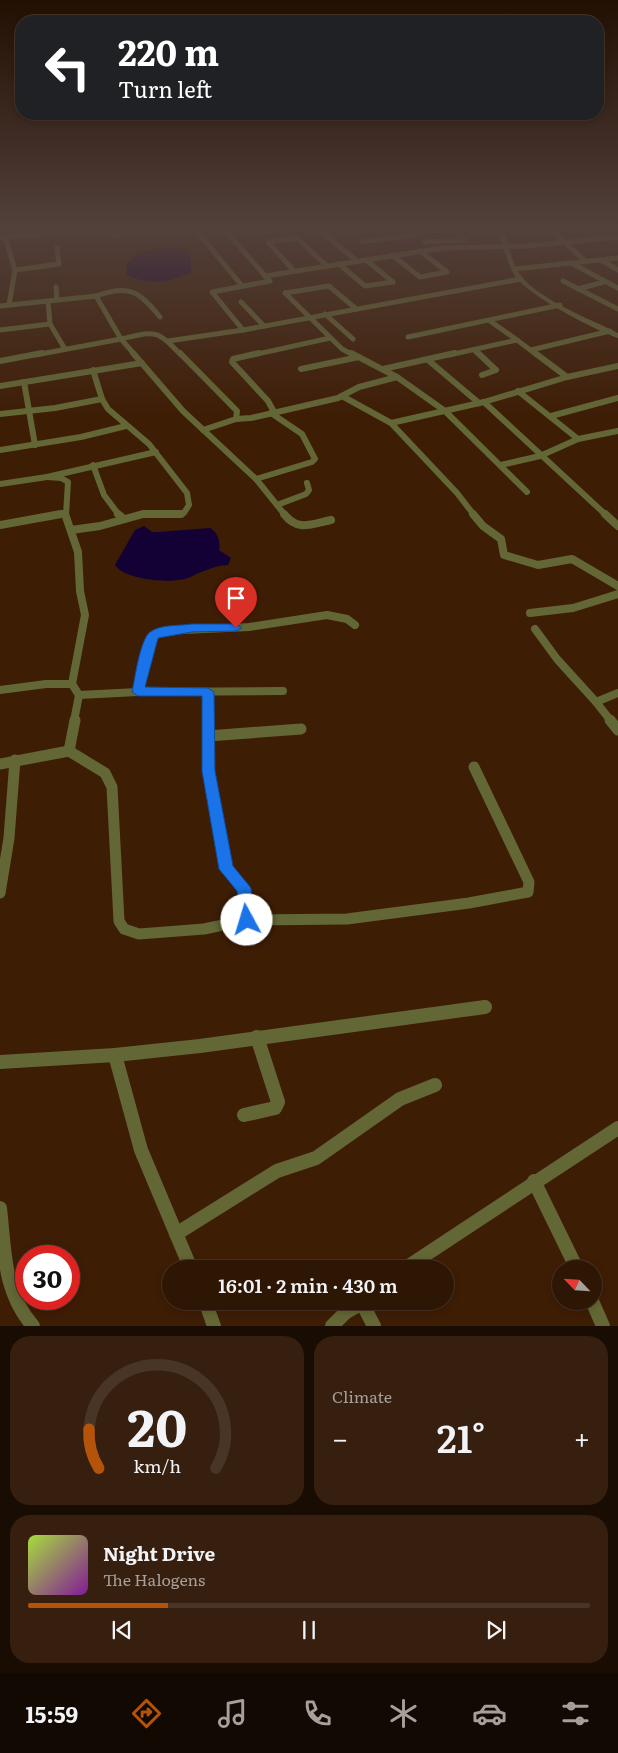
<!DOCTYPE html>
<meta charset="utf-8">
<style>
body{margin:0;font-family:Literata,serif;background:#361f0e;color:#f1f3f6;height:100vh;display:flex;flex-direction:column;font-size:19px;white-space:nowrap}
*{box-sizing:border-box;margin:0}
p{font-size:16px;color:#a79f9a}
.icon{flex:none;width:28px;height:28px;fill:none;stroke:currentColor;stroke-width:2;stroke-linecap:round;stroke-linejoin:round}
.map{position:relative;height:1326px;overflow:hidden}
.panel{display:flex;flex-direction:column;gap:10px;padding:10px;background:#190c02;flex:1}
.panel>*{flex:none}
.banner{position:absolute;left:15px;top:15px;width:589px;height:105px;border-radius:20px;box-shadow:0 2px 8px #0003,0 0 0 1px #493526;background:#202124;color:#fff;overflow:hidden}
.needle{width:32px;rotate:295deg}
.fabs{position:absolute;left:552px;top:1260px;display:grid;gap:10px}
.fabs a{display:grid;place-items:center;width:50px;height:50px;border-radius:50%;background:#2e1604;box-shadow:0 2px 8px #0003,0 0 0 1px #493526;font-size:25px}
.speed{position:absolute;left:15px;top:1245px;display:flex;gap:10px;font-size:25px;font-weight:700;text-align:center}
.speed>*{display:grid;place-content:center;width:65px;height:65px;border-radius:50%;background:#2e1604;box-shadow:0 2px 8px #0003,0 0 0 1px #493526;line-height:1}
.speed .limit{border:8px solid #d22;background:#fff;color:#111}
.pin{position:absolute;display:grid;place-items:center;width:42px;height:42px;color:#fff;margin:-51px -21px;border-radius:50% 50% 50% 0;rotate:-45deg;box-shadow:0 0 5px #0007}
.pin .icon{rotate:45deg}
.me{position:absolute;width:55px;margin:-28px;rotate:354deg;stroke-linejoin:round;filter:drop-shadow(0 0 4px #0008)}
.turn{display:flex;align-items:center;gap:18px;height:105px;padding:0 20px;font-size:22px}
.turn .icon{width:65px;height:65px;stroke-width:2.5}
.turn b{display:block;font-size:35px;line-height:42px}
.big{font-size:38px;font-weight:600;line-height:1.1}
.panel .tile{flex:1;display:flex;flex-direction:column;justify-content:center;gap:8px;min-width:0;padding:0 18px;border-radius:20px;background:#361f0e}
.panel .dial{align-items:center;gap:0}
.dial svg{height:130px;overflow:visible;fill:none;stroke:#493526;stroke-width:7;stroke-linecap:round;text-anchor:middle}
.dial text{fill:#f1f3f6;stroke:none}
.song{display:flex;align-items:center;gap:15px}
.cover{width:60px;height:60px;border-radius:8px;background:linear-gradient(135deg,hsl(80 70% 55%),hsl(290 70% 35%))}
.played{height:5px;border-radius:2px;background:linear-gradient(90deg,#b45309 25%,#493526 25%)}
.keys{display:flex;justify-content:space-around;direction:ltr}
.heat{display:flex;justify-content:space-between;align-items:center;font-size:28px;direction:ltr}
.panel .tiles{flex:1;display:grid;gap:10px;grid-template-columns:1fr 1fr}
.tile:last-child{grid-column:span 2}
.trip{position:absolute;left:162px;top:1260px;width:292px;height:50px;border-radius:25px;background:#2e1604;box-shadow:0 2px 8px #0003,0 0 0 1px #493526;font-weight:600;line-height:50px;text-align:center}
.menu{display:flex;height:80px;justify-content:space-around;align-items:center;background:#120902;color:#a79f9a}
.menu .icon{width:35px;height:35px}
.menu .selected{color:#b45309}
.menu b{font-size:22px;color:#f1f3f6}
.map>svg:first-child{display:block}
</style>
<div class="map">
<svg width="618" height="1326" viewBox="0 0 618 1326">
<rect width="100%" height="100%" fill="#3e1d05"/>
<g fill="#130034">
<path d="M163 248 186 249 191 258V273C168 282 150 286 127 275L126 264 140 252Z"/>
<path d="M144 526 152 532H158L210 528C217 532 221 541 219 550L231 558 228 565C212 566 202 572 188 578 172 584 124 580 115 565L135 530Z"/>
</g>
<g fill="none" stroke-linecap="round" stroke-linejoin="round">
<g stroke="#636735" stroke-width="5">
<path d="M107 229 114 235 150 229"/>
<path d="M195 229 242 286"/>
<path d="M224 229 268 279"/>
<path d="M254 229 260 232 281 229"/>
<path d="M318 229 357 261"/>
<path d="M358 229 359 232 379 229"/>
<path d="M550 229 586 262"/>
<path d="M417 231 455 230 464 240 425 242"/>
<path d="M0 237 71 232"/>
<path d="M5 237 15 270 9 305"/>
<path d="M362 242 419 234"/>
<path d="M392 255 420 277 447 272 420 251"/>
<path d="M601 260 618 270"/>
<path d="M339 264 365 286 393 282 366 260"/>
<path d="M573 264 618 288"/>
<path d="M515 269 618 258"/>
<path d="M15 270 59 264 57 248"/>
<path d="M294 271 268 242 297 238 327 266"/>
<path d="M265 276 442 248 528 246 618 237"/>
<path d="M563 281 618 309"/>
<path d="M56 287 57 300"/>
<path d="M578 289 604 282"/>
<path d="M285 293 342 349 353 355"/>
<path d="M285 293 329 286 355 308"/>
<path d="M96 296C129 284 139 291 160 317"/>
<path d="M48 301 50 324 65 349"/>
<path d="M241 302 264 326"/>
<path d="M0 306 96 296 121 339C156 331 156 329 181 355"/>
<path d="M325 314 353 339"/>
<path d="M490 321 517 340"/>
<path d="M0 330 50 324"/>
<path d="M243 330 212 292 270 281"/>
<path d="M408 337 560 305"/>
<path d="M168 341 243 330 521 279"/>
<path d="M531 350 610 331"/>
<path d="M475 351 480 355"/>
<path d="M35 355 121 339 135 355"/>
<path d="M253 355 330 338"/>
<path d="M449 355 517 340 537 355"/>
</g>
<g stroke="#636735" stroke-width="6">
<path d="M133 353 183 411 256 479 285 515"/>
<path d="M180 353 237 411 236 419"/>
<path d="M259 353 233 359 232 362 268 401 274 412"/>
<path d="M351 353 397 377 445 411 527 492"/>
<path d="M478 353 496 370 482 375"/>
<path d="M535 353 567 377"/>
<path d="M428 360 479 403"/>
<path d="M0 361 42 353"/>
<path d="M301 369 359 357"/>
<path d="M383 369 455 353"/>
<path d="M93 370 102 399 108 409 149 444 187 493 189 505 184 513 177 515"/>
<path d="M24 382 35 445"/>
<path d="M0 386 142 363"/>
<path d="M518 391 578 439"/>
<path d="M342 396 391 423 484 402 567 377 618 366"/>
<path d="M484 402 606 515"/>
<path d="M0 414 55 408 102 399"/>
<path d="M551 416 618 398"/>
<path d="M391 423 457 493 474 515"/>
<path d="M203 430 236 419 251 418 338 398 359 387 397 377"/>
<path d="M0 450 81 437 126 426"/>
<path d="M93 465 104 495 119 515"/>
<path d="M501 465 540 456 578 439 618 431"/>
<path d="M47 477 61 478 68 482 66 515"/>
<path d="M256 479 312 462 315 459 302 434 271 413"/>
<path d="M0 484 47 477 156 452"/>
<path d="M277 505 306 494 309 490 307 483"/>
<path d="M54 515 65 513"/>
<path d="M139 515H177"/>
</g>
<g stroke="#636735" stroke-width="8">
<path d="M65 514 78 552 80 591 85 615 72 684 79 695 74 721"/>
<path d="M118 514 124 519"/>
<path d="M284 514C298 532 311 524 331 520"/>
<path d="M473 514 483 526 501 539 504 555 538 565 572 559 618 586"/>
<path d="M605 514 618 526"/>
<path d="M0 525 61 514"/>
<path d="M71 530 100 526 143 514H181"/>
<path d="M530 613 573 608 618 594"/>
<path d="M535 629 557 659 596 702"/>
<path d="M0 690 46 684H72"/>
<path d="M138 692 149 641 162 631 249 627 327 615 347 619 355 625"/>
<path d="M208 692V721"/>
<path d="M79 695 138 692 283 691"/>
<path d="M611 721 596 702 618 693"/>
</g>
<g stroke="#636735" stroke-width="11">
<path d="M208 720V771L226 869 244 888 247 920"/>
<path d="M610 720 618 730"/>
<path d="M208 736 301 729"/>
<path d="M69 751 105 773 112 787 119 921 124 929 139 934 204 929 247 920 347 919 469 903 528 892 529 882 474 767"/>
<path d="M0 764 69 751 75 720"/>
<path d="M0 893 9 838 15 760"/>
</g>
<g stroke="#636735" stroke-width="14">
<path d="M115 1055 141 1150 191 1269"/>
<path d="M0 1062 115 1055 200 1046 485 1007"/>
<path d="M244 1115 275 1108 278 1102 257 1037"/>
<path d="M534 1181 577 1269"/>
<path d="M0 1208C5 1251 3 1292 33 1326"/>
<path d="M176 1234 277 1171 316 1158 400 1099 435 1085"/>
<path d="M404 1269 618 1128"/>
<path d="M205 1301 214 1326"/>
<path d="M592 1301 603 1326"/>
<path d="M332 1326 345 1313 362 1303 374 1326"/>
</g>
<path fill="#636735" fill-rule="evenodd" d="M496 229H502C510 244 511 263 521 276 540 300 590 319 618 333V338C595 330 529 296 515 276 506 262 504 244 496 229Z"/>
</g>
<linearGradient id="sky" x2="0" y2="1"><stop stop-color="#221003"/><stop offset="0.55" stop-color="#52403b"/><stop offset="1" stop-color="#52403b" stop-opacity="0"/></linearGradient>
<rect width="618" height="415" fill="url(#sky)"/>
<path fill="#1a73e8" stroke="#114b97" d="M192 624H236L242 628 236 631 192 632 158 638 145 687 208 688 214 692 215 771 233 866 251 888 254 920 252 924 247 926 242 924 237 891 219 869 202 771V696H138L132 692C135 678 140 640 150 632 161 624 180 626 192 624Z"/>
</svg>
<div class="fabs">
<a><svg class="needle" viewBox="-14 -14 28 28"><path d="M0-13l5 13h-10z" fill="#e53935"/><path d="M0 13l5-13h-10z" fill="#a79f9a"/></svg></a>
</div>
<div class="speed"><div class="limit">30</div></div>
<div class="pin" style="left:236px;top:628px;background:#d93025"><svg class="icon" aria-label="arrive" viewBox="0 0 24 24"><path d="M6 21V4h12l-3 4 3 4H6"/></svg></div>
<svg class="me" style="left:247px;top:920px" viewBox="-20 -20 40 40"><circle r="19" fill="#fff"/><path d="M0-13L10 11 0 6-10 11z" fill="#1a73e8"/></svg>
<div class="trip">16:01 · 2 min · 430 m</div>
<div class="banner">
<div class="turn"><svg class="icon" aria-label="left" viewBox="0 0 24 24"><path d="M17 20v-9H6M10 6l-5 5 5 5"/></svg><div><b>220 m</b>Turn left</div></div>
</div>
</div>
<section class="panel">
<div class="tiles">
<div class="tile dial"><svg viewBox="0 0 100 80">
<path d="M14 69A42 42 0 1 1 86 69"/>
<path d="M14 69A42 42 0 0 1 8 45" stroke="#b45309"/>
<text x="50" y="56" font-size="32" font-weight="700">20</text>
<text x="50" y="72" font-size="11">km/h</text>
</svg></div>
<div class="tile"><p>Climate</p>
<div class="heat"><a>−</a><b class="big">21°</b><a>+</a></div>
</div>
<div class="tile">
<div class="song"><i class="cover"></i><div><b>Night Drive</b><p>The Halogens</p></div></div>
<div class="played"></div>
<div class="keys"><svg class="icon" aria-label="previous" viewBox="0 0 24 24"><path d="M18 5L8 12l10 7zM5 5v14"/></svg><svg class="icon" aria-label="pause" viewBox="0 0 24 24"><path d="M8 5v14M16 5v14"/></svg><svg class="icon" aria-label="next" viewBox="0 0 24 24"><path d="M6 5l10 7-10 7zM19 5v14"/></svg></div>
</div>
</div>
</section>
<nav class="menu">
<b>15:59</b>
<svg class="icon selected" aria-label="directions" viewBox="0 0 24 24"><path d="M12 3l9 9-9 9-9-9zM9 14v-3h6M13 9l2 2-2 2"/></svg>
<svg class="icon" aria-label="music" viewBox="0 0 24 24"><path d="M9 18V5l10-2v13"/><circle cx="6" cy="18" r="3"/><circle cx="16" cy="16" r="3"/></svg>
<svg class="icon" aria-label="phone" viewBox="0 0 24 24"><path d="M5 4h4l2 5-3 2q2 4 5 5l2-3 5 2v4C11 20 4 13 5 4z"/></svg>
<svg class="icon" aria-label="climate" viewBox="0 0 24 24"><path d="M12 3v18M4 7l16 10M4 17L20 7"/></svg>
<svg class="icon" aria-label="car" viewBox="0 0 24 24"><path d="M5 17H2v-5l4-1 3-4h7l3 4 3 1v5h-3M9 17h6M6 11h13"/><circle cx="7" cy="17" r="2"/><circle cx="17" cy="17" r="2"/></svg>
<svg class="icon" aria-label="filters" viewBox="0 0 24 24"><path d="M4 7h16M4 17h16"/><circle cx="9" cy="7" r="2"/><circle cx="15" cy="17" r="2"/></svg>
</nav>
